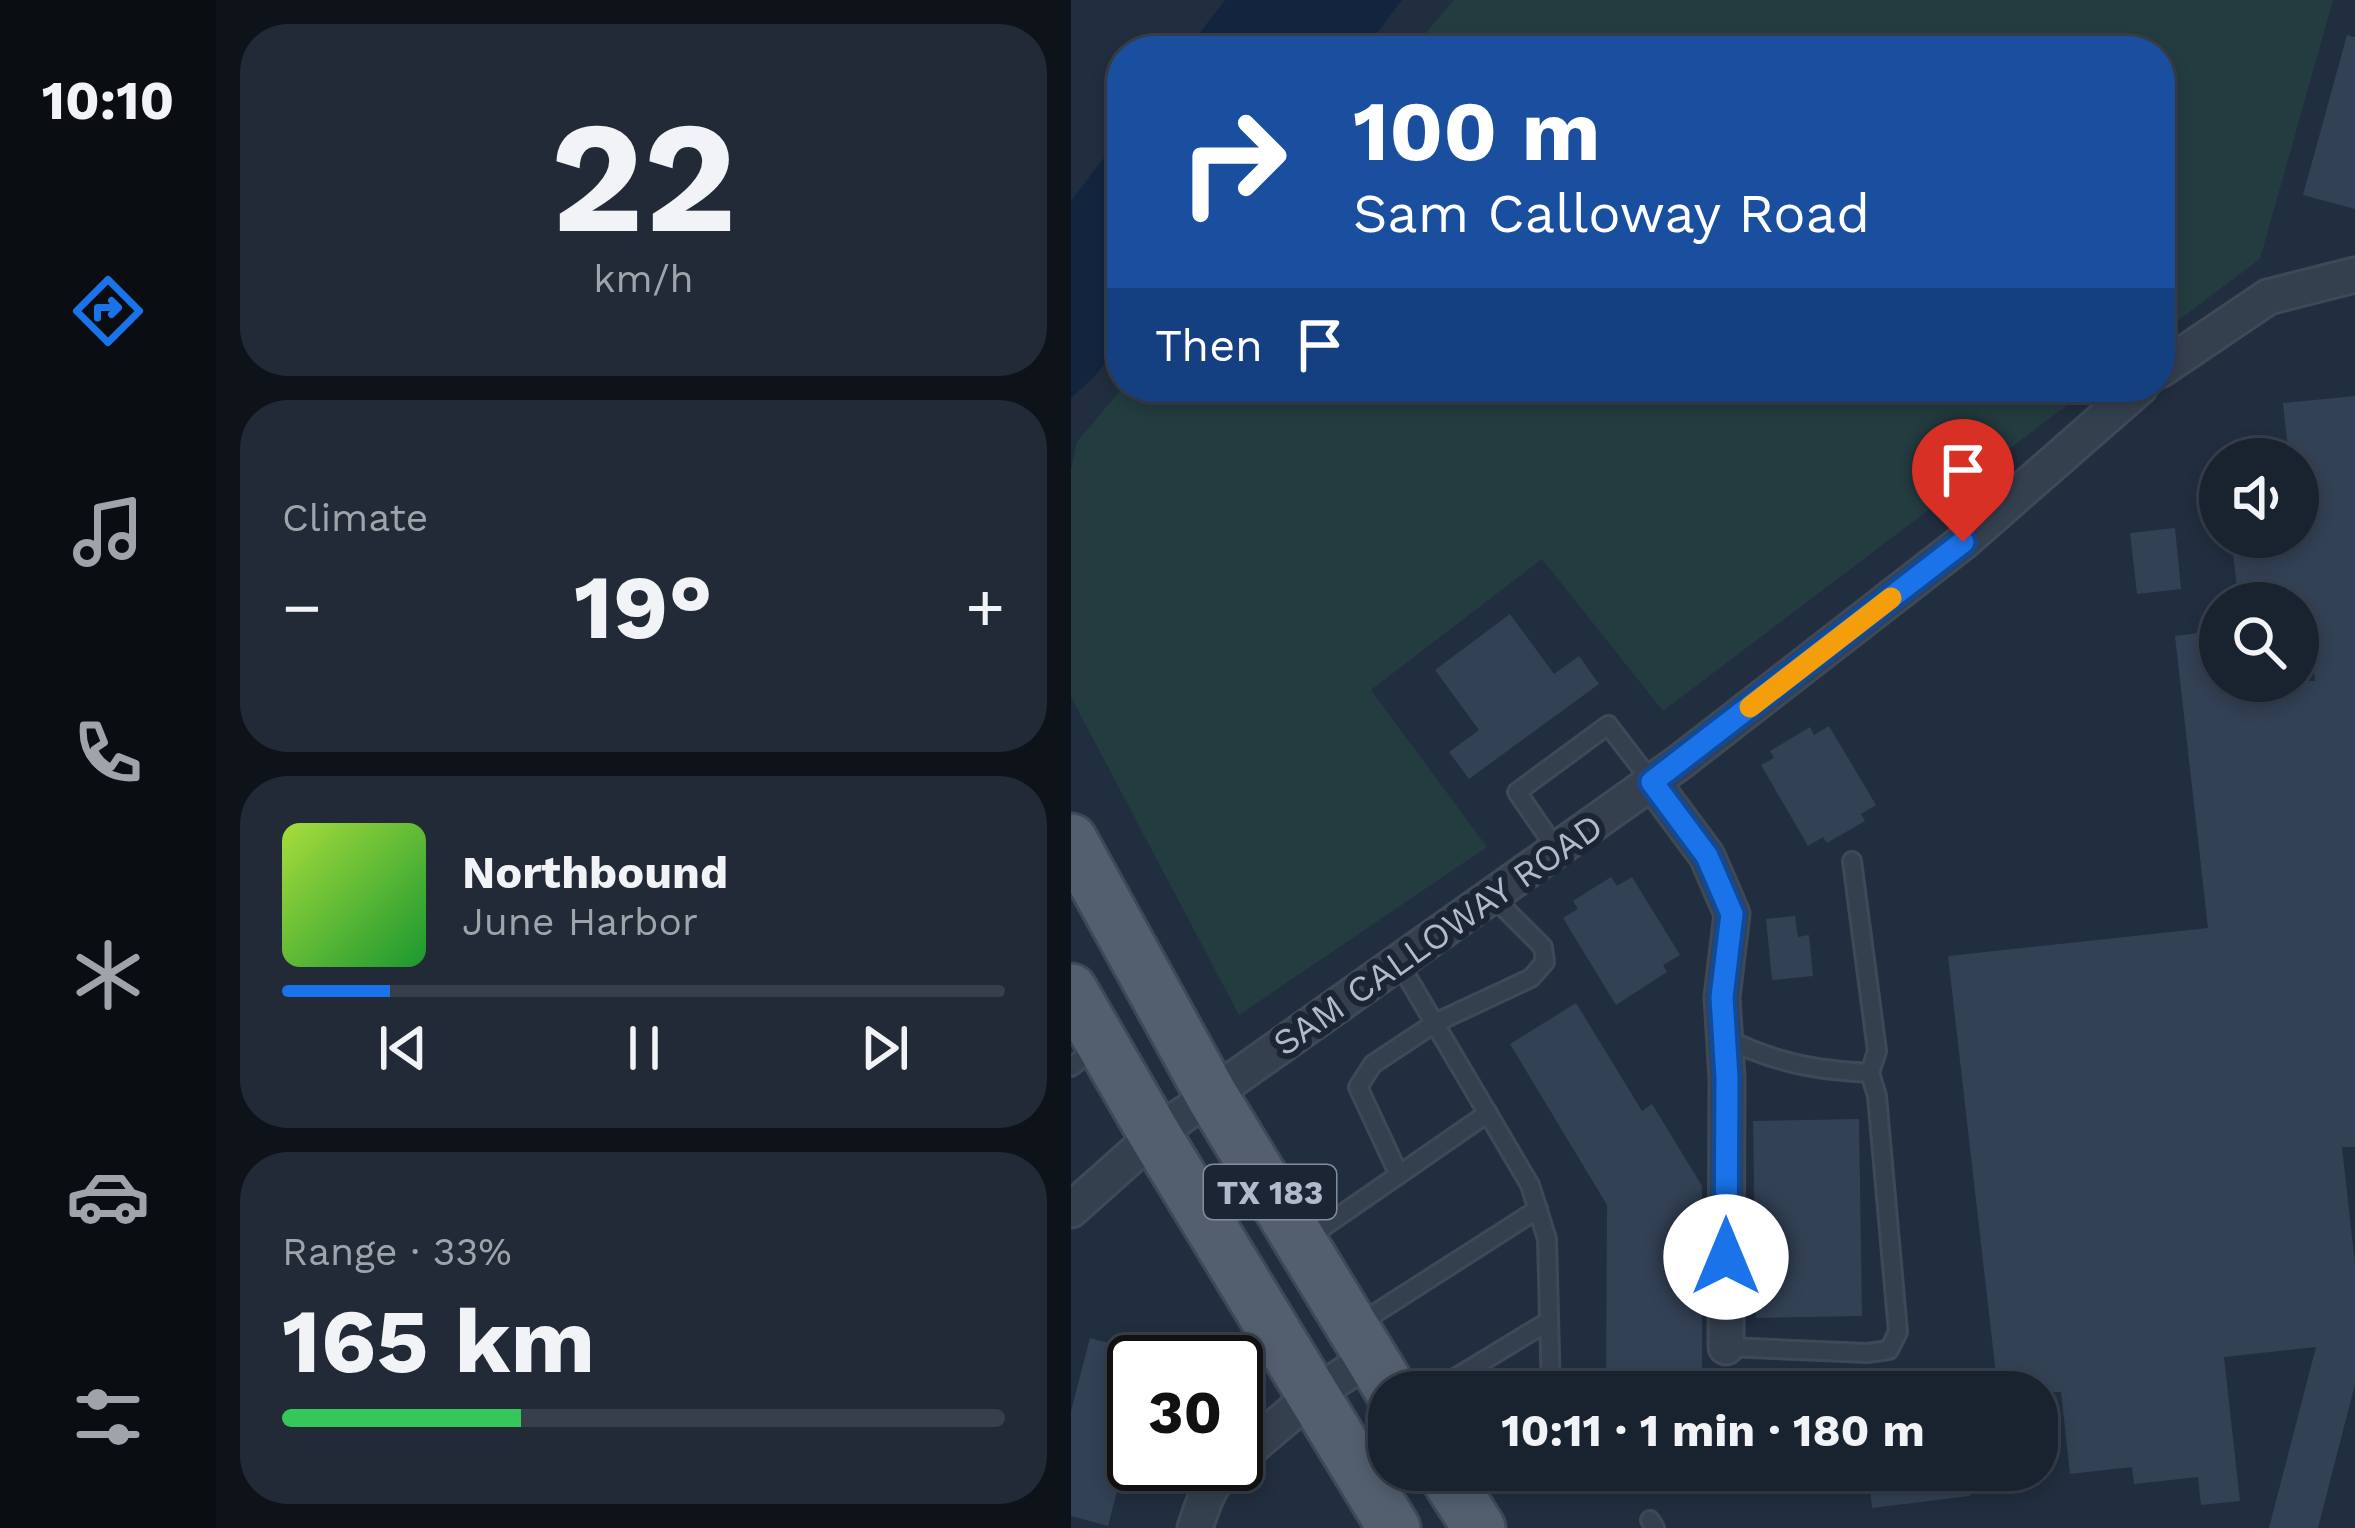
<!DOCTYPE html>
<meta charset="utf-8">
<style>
body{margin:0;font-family:"Work Sans",sans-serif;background:#222a37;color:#f1f3f6;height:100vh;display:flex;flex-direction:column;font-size:45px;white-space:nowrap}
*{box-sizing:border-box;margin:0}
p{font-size:39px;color:#9fa4aa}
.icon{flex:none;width:66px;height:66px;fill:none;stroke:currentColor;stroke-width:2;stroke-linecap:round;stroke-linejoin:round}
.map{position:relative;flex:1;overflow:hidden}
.drawer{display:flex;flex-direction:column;gap:24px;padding:24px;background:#0e131a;width:855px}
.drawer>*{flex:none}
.top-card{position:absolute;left:36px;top:36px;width:1068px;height:366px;border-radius:48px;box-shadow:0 6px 18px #0003,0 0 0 3px #373f4b;background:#1a4fa0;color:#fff;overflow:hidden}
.tools{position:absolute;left:1128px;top:438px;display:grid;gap:24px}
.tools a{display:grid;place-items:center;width:120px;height:120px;border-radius:50%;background:#19222f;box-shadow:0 6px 18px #0003,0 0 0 3px #373f4b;font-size:60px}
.speed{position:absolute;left:36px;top:1335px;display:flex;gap:24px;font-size:60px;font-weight:700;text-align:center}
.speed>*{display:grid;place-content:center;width:156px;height:156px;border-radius:50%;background:#19222f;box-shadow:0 6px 18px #0003,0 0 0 3px #373f4b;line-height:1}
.speed .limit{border:6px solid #111;border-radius:18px;background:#fff;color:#111}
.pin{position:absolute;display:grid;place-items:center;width:102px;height:102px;color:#fff;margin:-123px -51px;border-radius:50% 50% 50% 0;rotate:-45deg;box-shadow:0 0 12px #0007}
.pin .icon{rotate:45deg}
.me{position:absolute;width:132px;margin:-66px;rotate:0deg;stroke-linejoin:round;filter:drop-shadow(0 0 9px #0008)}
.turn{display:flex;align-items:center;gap:42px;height:252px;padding:0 48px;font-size:54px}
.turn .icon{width:156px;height:156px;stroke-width:2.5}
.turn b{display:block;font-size:84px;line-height:102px}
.then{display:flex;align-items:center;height:114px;padding:0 48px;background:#0003;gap:24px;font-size:45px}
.big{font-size:90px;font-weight:700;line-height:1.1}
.drawer .card{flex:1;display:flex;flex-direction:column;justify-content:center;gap:18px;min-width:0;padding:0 42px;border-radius:48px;background:#222a37}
.drawer .dial{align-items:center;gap:0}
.dial b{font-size:156px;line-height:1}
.song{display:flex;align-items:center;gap:36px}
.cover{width:144px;height:144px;border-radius:18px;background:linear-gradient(135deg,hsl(80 70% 55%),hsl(130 70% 35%))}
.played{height:12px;border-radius:6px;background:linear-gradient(90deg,#1a73e8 15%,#373f4b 15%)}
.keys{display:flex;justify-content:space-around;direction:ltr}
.heat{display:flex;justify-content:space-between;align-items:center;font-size:66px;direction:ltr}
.charge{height:18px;border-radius:9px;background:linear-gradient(90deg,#34c759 33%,#373f4b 0)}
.trip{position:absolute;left:297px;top:1371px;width:690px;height:120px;border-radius:48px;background:#19222f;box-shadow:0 6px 18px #0003,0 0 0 3px #373f4b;font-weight:700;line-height:120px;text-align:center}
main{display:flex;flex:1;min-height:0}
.tab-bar{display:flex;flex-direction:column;width:216px;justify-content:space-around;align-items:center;background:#0a0e13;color:#9fa4aa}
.tab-bar .icon{width:84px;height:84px}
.tab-bar .current{color:#1a73e8}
.tab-bar b{font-size:54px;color:#f1f3f6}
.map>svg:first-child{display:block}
</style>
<main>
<nav class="tab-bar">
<b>10:10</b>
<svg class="icon current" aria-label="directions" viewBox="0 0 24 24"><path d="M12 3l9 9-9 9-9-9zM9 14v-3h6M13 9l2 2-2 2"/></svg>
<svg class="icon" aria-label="music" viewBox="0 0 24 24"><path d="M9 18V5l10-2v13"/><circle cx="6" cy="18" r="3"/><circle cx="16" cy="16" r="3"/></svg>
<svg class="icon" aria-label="phone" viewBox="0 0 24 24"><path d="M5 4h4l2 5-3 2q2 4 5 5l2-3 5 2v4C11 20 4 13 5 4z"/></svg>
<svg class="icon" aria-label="climate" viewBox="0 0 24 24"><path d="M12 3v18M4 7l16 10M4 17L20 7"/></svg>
<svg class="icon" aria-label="car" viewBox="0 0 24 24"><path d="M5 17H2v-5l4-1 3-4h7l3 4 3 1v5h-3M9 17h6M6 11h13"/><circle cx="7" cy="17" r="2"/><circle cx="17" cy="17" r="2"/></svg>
<svg class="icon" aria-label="filters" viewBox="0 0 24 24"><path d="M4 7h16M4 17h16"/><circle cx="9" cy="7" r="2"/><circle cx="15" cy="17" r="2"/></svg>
</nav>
<section class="drawer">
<div class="card dial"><b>22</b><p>km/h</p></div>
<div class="card"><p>Climate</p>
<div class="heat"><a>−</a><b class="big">19°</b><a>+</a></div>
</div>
<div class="card">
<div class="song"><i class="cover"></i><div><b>Northbound</b><p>June Harbor</p></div></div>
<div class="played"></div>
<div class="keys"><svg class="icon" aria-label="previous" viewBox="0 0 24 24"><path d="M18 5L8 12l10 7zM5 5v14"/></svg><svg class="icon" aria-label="pause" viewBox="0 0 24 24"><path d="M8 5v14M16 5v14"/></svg><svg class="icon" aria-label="next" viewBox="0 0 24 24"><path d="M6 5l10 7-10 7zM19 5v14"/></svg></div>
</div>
<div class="card"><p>Range · 33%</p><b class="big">165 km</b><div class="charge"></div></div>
</section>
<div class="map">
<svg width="1284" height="1528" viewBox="0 0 1284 1528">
<rect width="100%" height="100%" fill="#212e3f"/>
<g fill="#233c40">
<path d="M383 0H1262L1189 259 1089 334V51H339Z"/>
<path d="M52 387H1020L592 711 471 559 300 690 416 847 168 1015 0 697V470L6 442Z"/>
</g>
<g fill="#13243e">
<path d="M154 0H331L292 51H115Z"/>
<path d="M51 134V343L22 378 0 398V201Z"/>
</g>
<g fill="#334155">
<path d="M1276 35 1284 37V209L1232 195Z"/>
<path d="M1284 396V1147H1271L1284 1264V1384L1247 1528H1198L1245 1347 1153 1357 1169 1501 1130 1505 1127 1477 1063 1484 1061 1467 999 1474 990 1392H927L877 956 1137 928 1104 636 1135 632 1141 681H1244L1235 603H1168L1160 537H1227V459H1218L1212 403Z"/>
<path d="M1104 528 1110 589 1066 594 1059 533Z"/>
<path d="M439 614 483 674 508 656 528 684 398 779 378 752 408 730 364 670Z"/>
<path d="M758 726 805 805 790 814 794 821 756 843 752 837 737 846 690 765 703 758 699 751 739 727 743 735Z"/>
<path d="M540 877 546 886 561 877 609 955 592 965 596 972 545 1005 492 918 507 909 502 901Z"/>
<path d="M724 916 727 937 738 935 742 976 701 980 695 919Z"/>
<path d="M505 1003 571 1111 581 1104 631 1186V1392H535L536 1205 439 1044Z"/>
<path d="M788 1119 791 1316 685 1318 682 1121Z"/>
<path d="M19 1338 63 1350V1425L37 1526 0 1516V1411Z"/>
<path d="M797 1470H895L899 1496 801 1508Z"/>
</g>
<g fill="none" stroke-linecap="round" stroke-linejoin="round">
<defs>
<g id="service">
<path d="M486 850 446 792 537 725 581 782"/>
<path d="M328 963 459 1185 476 1239 480 1392"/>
<path d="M654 1038C705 1063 743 1070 799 1073L806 1051 781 861"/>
<path d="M0 1067 26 1047"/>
<path d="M328 1175 287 1087 302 1064 364 1023 460 978 474 962 472 947 421 896"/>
<path d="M235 1239 417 1113"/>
<path d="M286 1325 467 1209"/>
<path d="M655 1347 796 1353 818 1350 827 1332 806 1096 799 1073"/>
<path d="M361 1392 478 1321"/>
<path d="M579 1520 584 1528"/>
</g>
<g id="minor">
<path d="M1089 370 1197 297 1284 275"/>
<path d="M581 782 636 856 661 914 651 997 656 1078 655 1347"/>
<path d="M0 1210 84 1135 609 762 892 542 1069 387"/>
<path d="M165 1460 242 1395 300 1357"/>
<path d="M124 1528C132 1503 139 1481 160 1464"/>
</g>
<g id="primary">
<path d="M0 840 141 1096 321 1392"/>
<path d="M0 990 84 1135 323 1528"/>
<path d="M371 1470 408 1528"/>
</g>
</defs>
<use href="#service" stroke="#3e4958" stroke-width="22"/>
<use href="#minor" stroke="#3e4958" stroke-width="39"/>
<use href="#primary" stroke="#3e4958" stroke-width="57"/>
<use href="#service" stroke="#35404f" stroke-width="16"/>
<use href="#minor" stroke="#35404f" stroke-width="33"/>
<use href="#primary" stroke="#535f6f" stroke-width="51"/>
</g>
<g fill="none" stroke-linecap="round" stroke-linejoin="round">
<defs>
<path id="route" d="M655 1257 656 1078 651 997 661 914 636 856 581 782 892 542"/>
</defs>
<use href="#route" stroke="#114b97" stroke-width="30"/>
<use href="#route" stroke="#1a73e8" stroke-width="21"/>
<path stroke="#f59e0b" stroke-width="21" d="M679 707 820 598"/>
</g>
<g text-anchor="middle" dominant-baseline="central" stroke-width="12" stroke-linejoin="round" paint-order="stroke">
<rect fill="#1b2534" stroke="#848d9d" stroke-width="3" x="133" y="1165" width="132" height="54" rx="9"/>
<g font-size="33" font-weight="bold" fill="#b1baca">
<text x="199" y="1192">TX 183</text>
</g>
<g font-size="36" fill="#b1baca" stroke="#1b2534">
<text transform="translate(367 935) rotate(-35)">SAM CALLOWAY ROAD</text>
</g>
</g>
</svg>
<div class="tools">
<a><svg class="icon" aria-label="sound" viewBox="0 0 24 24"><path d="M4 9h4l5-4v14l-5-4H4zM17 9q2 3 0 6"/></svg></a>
<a><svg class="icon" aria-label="search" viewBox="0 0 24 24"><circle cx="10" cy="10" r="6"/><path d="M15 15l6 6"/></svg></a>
</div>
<div class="speed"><div class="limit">30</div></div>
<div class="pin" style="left:892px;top:542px;background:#d93025"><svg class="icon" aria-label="arrive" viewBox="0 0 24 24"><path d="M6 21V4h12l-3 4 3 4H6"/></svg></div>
<svg class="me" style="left:655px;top:1257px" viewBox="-20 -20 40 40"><circle r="19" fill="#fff"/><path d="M0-13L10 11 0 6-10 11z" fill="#1a73e8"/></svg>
<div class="trip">10:11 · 1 min · 180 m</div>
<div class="top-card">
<div class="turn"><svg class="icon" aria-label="right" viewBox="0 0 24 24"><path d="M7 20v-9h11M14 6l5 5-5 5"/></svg><div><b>100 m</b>Sam Calloway Road</div></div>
<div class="then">Then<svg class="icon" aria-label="arrive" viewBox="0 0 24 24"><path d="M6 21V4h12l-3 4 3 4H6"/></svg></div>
</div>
</div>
</main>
